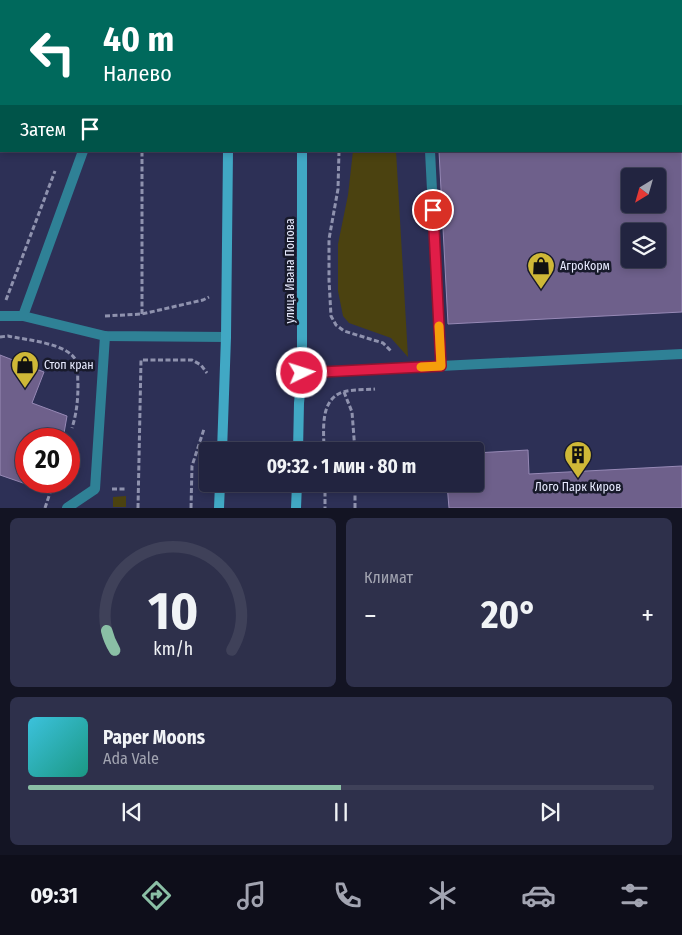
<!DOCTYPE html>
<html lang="ru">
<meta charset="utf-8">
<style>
body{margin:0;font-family:"Fira Sans Condensed",sans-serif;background:#2e304b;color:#f1f3f6;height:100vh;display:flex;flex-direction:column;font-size:19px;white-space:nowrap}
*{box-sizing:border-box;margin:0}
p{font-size:16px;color:#a2a4b1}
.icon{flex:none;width:28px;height:28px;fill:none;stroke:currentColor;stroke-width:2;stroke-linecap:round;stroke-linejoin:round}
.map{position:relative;height:508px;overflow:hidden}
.side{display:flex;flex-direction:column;gap:10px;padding:10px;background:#131423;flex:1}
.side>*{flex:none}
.top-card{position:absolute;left:0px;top:0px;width:682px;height:152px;box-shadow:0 2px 8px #0003,0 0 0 1px #3f4159;background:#00695c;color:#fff;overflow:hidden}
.needle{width:32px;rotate:217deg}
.fabs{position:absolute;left:621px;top:168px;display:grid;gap:10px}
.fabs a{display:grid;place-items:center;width:45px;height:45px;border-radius:5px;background:#222440;box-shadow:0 2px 8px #0003,0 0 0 1px #3f4159;font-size:25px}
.speed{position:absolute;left:15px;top:428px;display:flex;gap:10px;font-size:25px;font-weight:700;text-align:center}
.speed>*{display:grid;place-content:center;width:65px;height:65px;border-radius:50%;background:#222440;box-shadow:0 2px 8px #0003,0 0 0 1px #3f4159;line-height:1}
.speed .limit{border:8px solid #d22;background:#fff;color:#111}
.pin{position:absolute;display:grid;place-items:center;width:42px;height:42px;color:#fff;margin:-21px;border:2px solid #fff;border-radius:50%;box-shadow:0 1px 5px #0007}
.me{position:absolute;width:55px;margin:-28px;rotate:86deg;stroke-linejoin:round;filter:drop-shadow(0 0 4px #0008)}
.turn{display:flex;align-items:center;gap:18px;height:105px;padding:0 20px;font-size:22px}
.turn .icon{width:65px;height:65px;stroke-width:2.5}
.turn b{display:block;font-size:35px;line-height:42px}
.then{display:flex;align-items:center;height:48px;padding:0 20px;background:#0003;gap:10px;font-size:19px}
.big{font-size:38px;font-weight:700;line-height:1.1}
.side .tile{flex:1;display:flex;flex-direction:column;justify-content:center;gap:8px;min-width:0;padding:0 18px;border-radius:8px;background:#2e304b}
.side .dial{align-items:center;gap:0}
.dial svg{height:130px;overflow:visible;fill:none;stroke:#3f4159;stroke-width:7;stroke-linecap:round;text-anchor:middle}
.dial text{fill:#f1f3f6;stroke:none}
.song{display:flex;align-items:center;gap:15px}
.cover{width:60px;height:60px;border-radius:8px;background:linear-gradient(135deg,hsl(190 70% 55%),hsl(170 70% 35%))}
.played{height:5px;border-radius:2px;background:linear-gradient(90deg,#8abfa5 50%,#3f4159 50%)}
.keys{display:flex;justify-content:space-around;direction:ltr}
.heat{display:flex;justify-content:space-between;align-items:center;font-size:28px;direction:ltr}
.side .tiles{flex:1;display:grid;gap:10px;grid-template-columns:1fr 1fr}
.tile:last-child{grid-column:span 2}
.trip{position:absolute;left:199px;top:442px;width:285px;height:50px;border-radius:5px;background:#222440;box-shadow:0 2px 8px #0003,0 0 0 1px #3f4159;font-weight:700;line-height:50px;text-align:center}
.menu{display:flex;height:80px;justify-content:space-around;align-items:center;background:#0e0e1a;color:#a2a4b1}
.menu .icon{width:35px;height:35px}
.menu .selected{color:#8abfa5}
.menu b{font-size:22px;color:#f1f3f6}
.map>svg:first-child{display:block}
</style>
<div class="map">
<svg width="682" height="508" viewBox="0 0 682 508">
<rect width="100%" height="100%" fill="#2d3056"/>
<g fill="#4b4210">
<path d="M353 151H396L408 357 391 338 349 323 343 316 338 291V244L348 195Z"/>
<path d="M126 496V507H113V497Z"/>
</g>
<g fill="#6e608b" stroke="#9789b6" fill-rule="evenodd">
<path d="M439 151H682V312L448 324ZM630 176H658V204H630ZM630 231H658V259H630Z"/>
<path d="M0 355 44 372 32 403 67 416 63 439H26V484L0 475Z"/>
<path d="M528 450 529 474 682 466V508H449L447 484H475V453Z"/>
</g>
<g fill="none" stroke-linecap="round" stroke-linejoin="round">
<g stroke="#8f92ae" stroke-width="3" stroke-dasharray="5 2.5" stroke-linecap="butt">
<path d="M37 0 38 1"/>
<path d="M329 0V1"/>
<path d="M142 1V0"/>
<path d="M339 151 338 189 329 239V280L331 316 336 325 344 331 383 343 392 352"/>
<path d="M6 300 55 171"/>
<path d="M142 314V151"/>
<path d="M105 316 142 314 203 300 209 297"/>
<path d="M0 337 8 336C25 340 71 343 77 363 79 369 77 376 78 382 78 399 77 412 72 428"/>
<path d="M344 392 352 412 355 451"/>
<path d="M324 451C324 431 319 400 343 392 353 389 365 390 375 389"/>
<path d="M325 484V508"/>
<path d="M112 489H125"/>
<path d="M45 508 54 481"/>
<path d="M138 508 141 360H192L201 365 207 373"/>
<path d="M191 508 192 466 204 429"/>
<path d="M355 508V484"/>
</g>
<g stroke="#2f8196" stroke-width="10">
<path d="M65 0 66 1"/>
<path d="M681 65H682"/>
<path d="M430 151 441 366"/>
<path d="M0 316H23L105 336 226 337"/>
<path d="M23 316 83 151"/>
<path d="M302 373 682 354"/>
<path d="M67 508 95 489 105 336"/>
</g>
<g stroke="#41a8c4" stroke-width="10">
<path d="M230 1V0"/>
<path d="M303 1V0"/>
<path d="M222 451 226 337 228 151"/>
<path d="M298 451 299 403 302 373V151"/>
<path d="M219 508 220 484"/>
<path d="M296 508 297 484"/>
</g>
</g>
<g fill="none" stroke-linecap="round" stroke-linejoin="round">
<defs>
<path id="route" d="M302 373 441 366 433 210"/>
</defs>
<use href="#route" stroke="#92132f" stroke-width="12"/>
<use href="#route" stroke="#e11d48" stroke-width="9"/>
<path stroke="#f59e0b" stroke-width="9" d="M421 367 441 366 439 326"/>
</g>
<defs>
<symbol id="shop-pin" viewBox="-11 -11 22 30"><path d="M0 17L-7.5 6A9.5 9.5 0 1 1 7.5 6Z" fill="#cfb837" stroke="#181a2b"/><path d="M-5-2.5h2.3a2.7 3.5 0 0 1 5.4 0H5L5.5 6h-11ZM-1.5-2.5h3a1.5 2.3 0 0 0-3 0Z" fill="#111"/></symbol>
<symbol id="building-pin" viewBox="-11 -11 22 30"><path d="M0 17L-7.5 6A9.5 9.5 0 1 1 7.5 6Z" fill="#cfb837" stroke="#181a2b"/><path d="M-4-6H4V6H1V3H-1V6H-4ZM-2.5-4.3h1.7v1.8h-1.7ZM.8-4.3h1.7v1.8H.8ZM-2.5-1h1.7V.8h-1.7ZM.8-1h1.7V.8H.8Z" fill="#111"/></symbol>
</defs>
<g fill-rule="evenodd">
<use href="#shop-pin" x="525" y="250" width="32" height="43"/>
<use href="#shop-pin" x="9" y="349" width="32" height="43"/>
<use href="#building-pin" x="562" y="439" width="32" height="43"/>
</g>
<g text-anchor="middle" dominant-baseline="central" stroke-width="5" stroke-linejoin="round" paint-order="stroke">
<g font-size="12" fill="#e8ebff" stroke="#181a2b" text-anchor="start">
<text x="560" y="266">АгроКорм</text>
<text x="44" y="365">Стоп кран</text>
<text x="578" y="487" text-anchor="middle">Лого Парк Киров</text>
</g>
<g font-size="12" fill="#e8ebff" stroke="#181a2b">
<text transform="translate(290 271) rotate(-90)">улица Ивана Попова</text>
</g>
</g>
</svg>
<div class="fabs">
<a><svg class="needle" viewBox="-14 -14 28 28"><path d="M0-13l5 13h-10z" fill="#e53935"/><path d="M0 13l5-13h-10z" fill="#a2a4b1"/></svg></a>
<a><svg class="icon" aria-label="layers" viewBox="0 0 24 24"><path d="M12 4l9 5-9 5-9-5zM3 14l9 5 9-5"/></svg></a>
</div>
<div class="speed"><div class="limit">20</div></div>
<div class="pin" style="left:433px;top:210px;background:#d93025"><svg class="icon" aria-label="arrive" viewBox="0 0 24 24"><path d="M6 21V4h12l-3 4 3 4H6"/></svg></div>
<svg class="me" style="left:302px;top:373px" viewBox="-20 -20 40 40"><circle r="17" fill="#e11d48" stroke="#fff" stroke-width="3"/><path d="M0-11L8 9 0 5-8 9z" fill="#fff"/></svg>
<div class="trip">09:32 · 1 мин · 80 m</div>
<div class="top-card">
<div class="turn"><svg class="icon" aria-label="left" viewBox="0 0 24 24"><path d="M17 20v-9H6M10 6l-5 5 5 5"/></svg><div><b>40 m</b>Налево</div></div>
<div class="then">Затем<svg class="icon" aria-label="arrive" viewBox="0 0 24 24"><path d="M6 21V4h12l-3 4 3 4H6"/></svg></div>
</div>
</div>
<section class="side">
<div class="tiles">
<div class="tile dial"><svg viewBox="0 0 100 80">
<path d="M14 69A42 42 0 1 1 86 69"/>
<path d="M14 69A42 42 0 0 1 9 57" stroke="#8abfa5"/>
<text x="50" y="56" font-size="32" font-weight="700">10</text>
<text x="50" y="72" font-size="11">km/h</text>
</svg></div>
<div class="tile"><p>Климат</p>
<div class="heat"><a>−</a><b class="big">20°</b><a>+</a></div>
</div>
<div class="tile">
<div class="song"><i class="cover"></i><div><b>Paper Moons</b><p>Ada Vale</p></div></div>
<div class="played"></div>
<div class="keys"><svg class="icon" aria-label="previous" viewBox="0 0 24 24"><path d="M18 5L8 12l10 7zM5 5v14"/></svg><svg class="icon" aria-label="pause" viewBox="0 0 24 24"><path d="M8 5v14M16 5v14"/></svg><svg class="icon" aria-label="next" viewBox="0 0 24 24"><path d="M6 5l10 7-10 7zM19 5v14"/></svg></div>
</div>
</div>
</section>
<nav class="menu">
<b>09:31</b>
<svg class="icon selected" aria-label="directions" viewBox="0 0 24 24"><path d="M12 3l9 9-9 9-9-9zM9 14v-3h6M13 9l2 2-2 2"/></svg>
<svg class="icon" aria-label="music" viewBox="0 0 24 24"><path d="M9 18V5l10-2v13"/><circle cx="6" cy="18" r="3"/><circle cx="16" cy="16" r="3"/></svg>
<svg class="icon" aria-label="phone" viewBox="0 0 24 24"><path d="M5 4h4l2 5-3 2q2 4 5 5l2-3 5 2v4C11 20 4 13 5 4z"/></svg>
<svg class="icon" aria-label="climate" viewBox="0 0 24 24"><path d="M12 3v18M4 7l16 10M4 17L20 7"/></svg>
<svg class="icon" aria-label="car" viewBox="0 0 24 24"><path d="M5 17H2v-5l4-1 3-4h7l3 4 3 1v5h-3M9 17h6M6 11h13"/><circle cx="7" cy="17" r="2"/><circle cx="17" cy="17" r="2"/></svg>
<svg class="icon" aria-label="filters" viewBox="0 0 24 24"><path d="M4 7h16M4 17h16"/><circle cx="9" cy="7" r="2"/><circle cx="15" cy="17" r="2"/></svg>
</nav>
